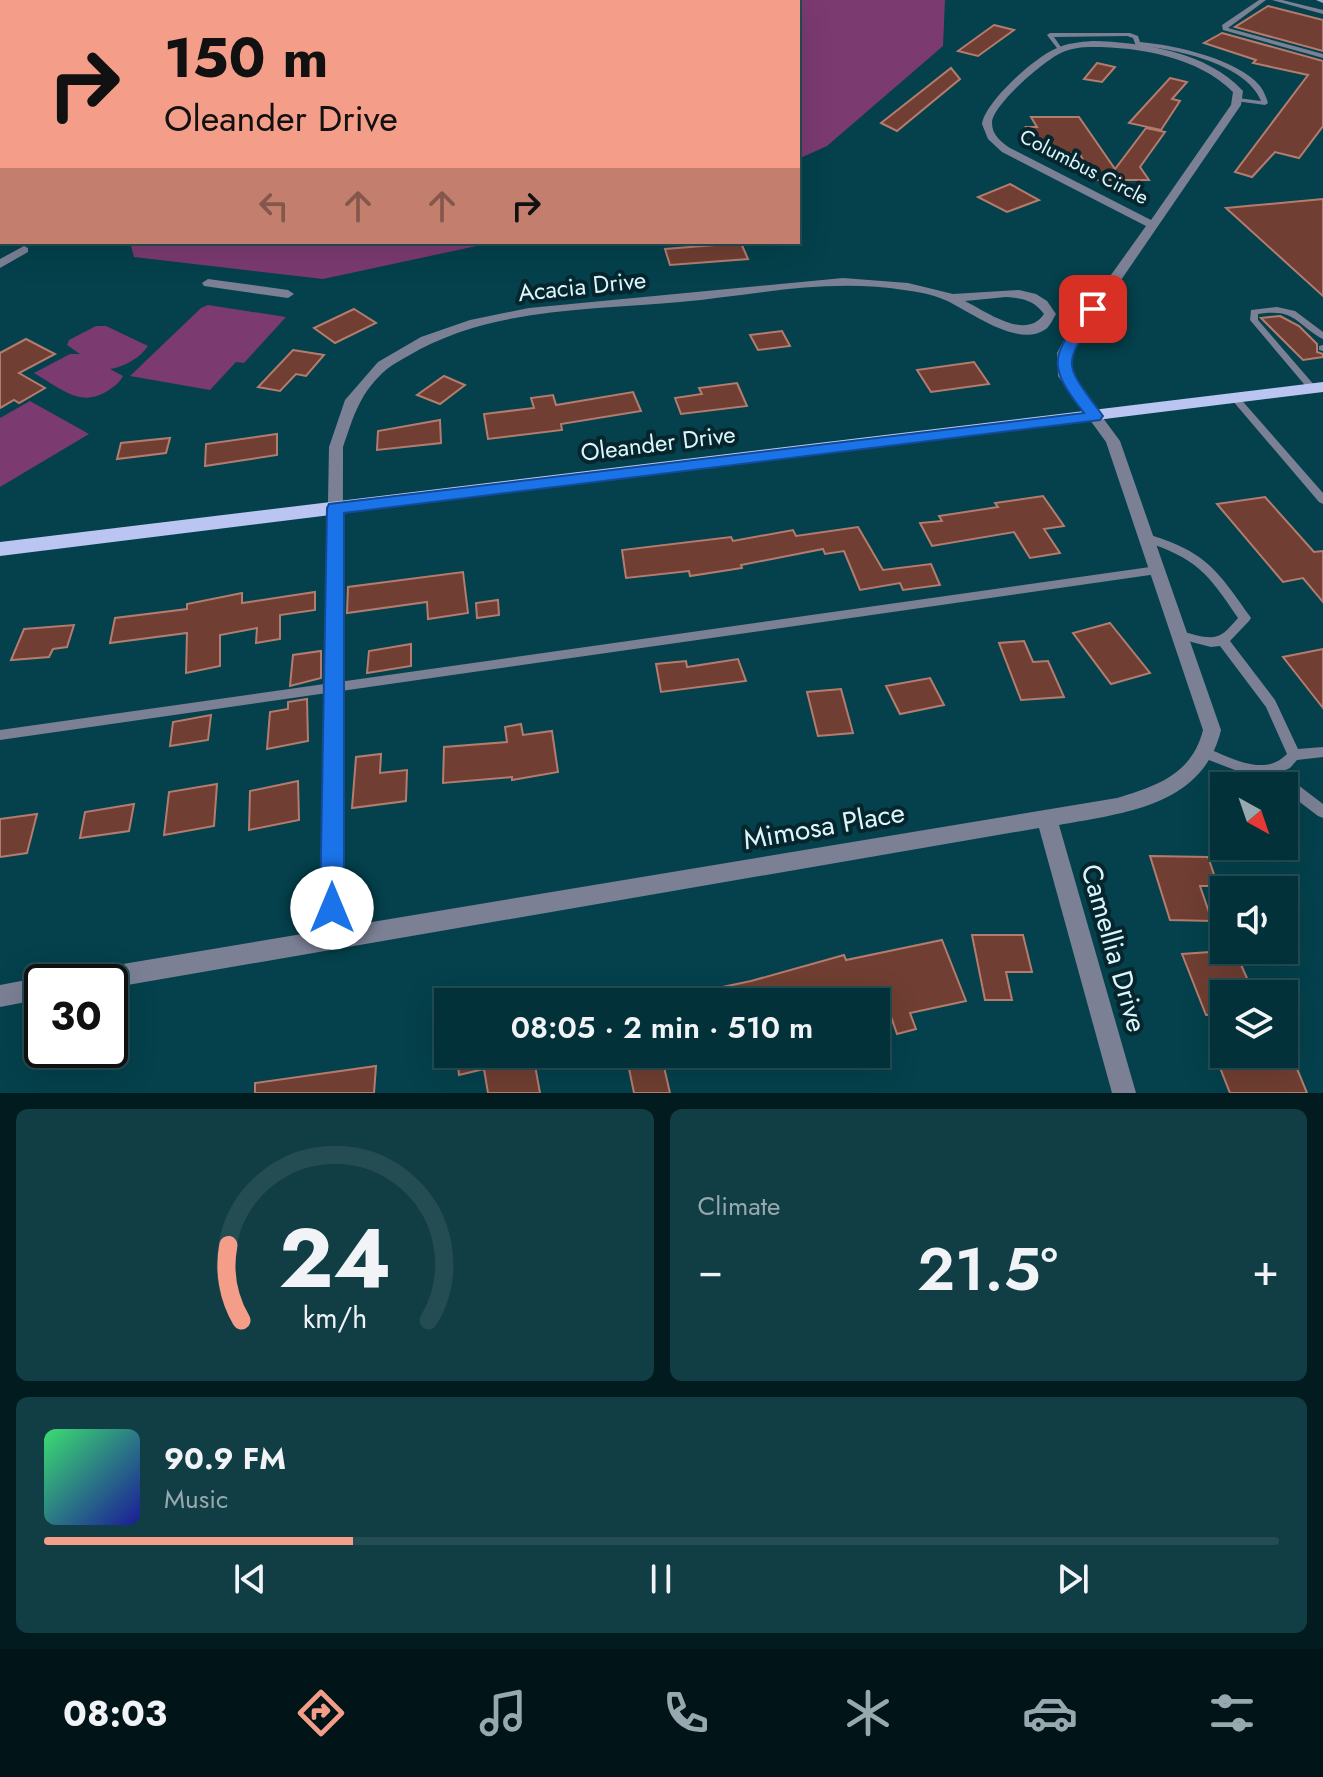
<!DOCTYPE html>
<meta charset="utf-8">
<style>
body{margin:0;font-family:Jost,sans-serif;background:#113d44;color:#f1f3f6;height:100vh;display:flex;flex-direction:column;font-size:30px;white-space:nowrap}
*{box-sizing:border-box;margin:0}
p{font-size:26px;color:#97a9ae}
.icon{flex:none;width:44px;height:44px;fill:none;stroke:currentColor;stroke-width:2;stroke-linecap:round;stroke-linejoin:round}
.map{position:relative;height:1093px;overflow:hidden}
.side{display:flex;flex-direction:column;gap:16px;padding:16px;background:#021b1f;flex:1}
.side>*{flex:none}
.banner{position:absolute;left:0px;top:0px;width:800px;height:244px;box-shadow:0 8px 32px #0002,0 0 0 2px #244c53;background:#f49e89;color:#111;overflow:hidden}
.needle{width:52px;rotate:140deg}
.tools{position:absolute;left:1210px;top:772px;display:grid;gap:16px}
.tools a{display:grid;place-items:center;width:88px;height:88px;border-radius:0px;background:#033139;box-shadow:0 8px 32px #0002,0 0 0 2px #244c53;font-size:40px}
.speed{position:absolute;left:24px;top:964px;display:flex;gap:16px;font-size:40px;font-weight:700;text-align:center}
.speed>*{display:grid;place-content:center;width:104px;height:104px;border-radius:50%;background:#033139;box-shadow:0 8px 32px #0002,0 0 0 2px #244c53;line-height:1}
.speed .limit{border:4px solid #111;border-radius:12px;background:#fff;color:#111}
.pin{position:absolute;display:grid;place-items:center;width:68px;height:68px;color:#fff;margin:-34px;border-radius:16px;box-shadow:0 4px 12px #0006}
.me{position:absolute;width:88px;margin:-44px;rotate:0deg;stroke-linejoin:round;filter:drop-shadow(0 0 6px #0008)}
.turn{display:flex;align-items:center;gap:28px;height:168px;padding:0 32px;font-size:36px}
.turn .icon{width:104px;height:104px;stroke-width:2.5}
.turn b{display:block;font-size:56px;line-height:68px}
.lanes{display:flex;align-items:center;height:76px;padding:0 32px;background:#0003;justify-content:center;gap:40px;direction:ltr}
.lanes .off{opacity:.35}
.big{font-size:60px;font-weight:600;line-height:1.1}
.side .widget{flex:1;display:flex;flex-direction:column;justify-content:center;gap:12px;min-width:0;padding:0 28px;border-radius:12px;background:#113d44}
.side .dial{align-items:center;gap:0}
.dial svg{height:208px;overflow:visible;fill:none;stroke:#244c53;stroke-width:7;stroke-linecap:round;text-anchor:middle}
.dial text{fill:#f1f3f6;stroke:none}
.song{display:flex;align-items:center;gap:24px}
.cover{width:96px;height:96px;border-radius:12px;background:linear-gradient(135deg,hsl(140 70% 55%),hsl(240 70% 35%))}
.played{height:8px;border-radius:4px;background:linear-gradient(90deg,#f49e89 25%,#244c53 25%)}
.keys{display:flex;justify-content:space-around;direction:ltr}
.heat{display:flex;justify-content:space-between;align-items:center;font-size:44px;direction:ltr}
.side .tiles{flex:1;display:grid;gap:16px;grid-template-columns:1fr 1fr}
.widget:last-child{grid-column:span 2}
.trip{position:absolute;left:434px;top:988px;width:456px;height:80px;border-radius:0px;background:#033139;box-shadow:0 8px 32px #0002,0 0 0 2px #244c53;font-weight:600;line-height:80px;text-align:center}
.dock{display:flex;height:128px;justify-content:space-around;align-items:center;background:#011417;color:#97a9ae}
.dock .icon{width:56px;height:56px}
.dock .selected{color:#f49e89}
.dock b{font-size:36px;color:#f1f3f6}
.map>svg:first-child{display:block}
</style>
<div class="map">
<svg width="1323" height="1093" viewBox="0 0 1323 1093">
<rect width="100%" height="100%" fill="#04414c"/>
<g fill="#7b3a70">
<path d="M0 0H945L943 46 827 146 798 159V2H2L0 160Z"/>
<path d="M130 242H495L323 279 134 257Z"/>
<path d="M208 305 286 317 244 363 236 362 210 390 130 376 201 308Z"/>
<path d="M96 326H106L148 346C140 358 124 367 110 369L123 376C118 385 112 388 104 393 79 407 57 386 34 373L70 354H80L67 345 69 340Z"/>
<path d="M30 401 89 434 0 487V418Z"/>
</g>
<g fill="#703e32" stroke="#b47c6e" stroke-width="2">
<path d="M1268 6 1323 20V51L1235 27Z"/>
<path d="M994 25 1014 30 978 56 958 51Z"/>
<path d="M1222 33 1323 61V126L1299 158 1275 152 1252 177 1235 172 1308 75 1253 63 1256 60 1204 43Z"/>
<path d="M1097 63 1115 67 1102 82 1084 79Z"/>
<path d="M951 68 960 79 897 131 881 123Z"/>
<path d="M1170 78 1187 82 1172 99 1180 101 1161 130 1129 123Z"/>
<path d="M1031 117H1079L1115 169 1146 128 1165 132 1140 167 1149 180H1095L1079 153H1053L1046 143H1035L1026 127H1037Z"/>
<path d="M1010 184 1039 200 1007 212 978 197Z"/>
<path d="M1323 199V296L1226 208 1247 206Z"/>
<path d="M741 243 748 259 670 265 665 249Z"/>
<path d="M354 309 376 323 335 343 314 328Z"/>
<path d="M1280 316 1299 326 1317 344V352L1323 354V357L1303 360 1261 318Z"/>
<path d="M782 331 790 346 758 350 750 335Z"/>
<path d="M26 339 55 354 19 373 45 388 19 403 14 400 0 408V353Z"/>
<path d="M293 350 324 355 306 376 296 374 280 391 258 387Z"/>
<path d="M974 362 989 384 931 392 917 370Z"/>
<path d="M444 376 465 385 440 404 417 395Z"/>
<path d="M737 383 747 406 681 414 675 398 702 394 699 388Z"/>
<path d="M633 392 641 411 561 424 562 430 488 439 484 414 534 408 531 398 553 395 556 405Z"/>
<path d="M440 420 441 443 377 450 378 431Z"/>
<path d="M277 434V455L205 466 206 444Z"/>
<path d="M170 438 166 453 117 459 121 443Z"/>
<path d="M1043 496 1064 526 1044 529 1060 553 1030 558 1014 532 932 546 920 523 942 521 939 516 998 507 995 503Z"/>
<path d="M1265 497 1314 552 1323 551V602L1303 578 1283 582 1217 504Z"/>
<path d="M858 527 883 570 931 564 940 585 903 590 900 583 860 590 844 551 825 554 823 549 741 565 742 568 690 576 689 571 626 578 622 550 731 537 733 541 793 530 796 536Z"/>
<path d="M463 572 468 613 428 619 427 602 347 613 348 587Z"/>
<path d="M315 592V610L280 615V639L256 643 257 628 220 635V666L186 673 187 633 110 643 115 618 187 609V604L242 593V603Z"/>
<path d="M498 600 499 615 477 618 476 603Z"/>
<path d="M1110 623 1150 673 1111 684 1073 633Z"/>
<path d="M74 625 67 647 53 649 49 657 11 660 24 629Z"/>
<path d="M1024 641 1033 662 1048 661 1064 697 1021 700 999 643Z"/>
<path d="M411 644V666L367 673 369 651Z"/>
<path d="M1323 649V708L1283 657Z"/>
<path d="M321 651V678L290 686 293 655Z"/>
<path d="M738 659 746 681 661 692 656 664 686 661 687 667Z"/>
<path d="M930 678 944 705 900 714 886 686Z"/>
<path d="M841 689 853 733 818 736 807 692Z"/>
<path d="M307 699 308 741 267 749 270 712 288 709V702Z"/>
<path d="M211 715 208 740 170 746 173 722Z"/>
<path d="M521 724 523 735 552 731 558 772 512 780V777L443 783 444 747 507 742 505 727Z"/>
<path d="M381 754 380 773 407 770 406 801 352 808 356 757Z"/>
<path d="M298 781 299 820 249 830 250 791Z"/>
<path d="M217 784 214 826 164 835 169 792Z"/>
<path d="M134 804 129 831 80 838 85 812Z"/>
<path d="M37 814 27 853 0 857V819Z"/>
<path d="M1150 856 1208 857 1218 886H1200L1212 921 1170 920Z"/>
<path d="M972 935H1023L1032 972H1006L1012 1000H985Z"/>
<path d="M942 940 966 1001 910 1013 916 1029 897 1034 886 1002H684V995L751 981 844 955 846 960Z"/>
<path d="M1225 951H1235L1254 994H1224V1014L1206 1015 1182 954Z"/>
<path d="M457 1054H533L540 1093H488L484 1069 459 1075Z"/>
<path d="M626 1054H661L670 1093H634Z"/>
<path d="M1291 1054 1307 1093H1230L1215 1055Z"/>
<path d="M376 1066 374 1093H255V1083Z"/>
</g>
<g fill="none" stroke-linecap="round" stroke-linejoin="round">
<g fill="#7b8095" fill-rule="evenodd">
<path d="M1259 0H1266L1228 28 1323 54V58L1223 30 1222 25Z"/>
<path d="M1272 0H1282L1323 10V14Z"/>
<path d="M1130 33 1138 36 1140 42C1174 45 1238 59 1260 86 1264 91 1266 97 1268 103L1265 105 1236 101 1235 100 1238 98 1261 101C1247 64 1176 49 1141 46V49H1137L1133 38 1127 36 1054 37 1063 50 1060 52 1047 35 1050 33Z"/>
<path d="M1277 307 1295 311 1323 332V339C1295 324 1296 308 1258 314V320L1315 386 1317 388 1315 390H1309L1250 320 1251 310Z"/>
<path d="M1323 345V351L1319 350V346Z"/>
<path d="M1235 395 1238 396 1323 493V504L1319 502 1232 400 1230 398 1232 396Z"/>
<path d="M1147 534C1204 551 1216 568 1249 615L1251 618 1249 621 1230 641 1275 700 1298 749 1323 747V757L1297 760 1290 768 1281 772 1323 804V818L1318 816 1284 790V786H1279L1267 776 1240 772 1201 757 1199 753 1201 749 1206 748C1231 757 1264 778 1287 754L1266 707 1220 646 1211 647 1176 638 1174 635 1176 632C1183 631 1188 633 1195 635 1219 641 1223 635 1238 618 1208 573 1196 558 1143 541L1142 538Z"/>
<path d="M1157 566 1163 570 1157 574 0 740V730Z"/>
</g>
<g fill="#7b8095" fill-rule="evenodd">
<path d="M1092 41C1142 42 1208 52 1243 91L1241 105 1071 353 1072 376 1120 441 1221 730C1203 806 1124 813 1059 825L1136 1093H1112L1039 828 110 988V982H70L73 974 81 971 320 931 329 447 345 400 378 362 421 337 470 320 529 308 843 278 908 283 953 294 1019 290 1036 294 1047 301 1056 314C1053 319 1050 326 1046 329 1018 349 970 311 945 300 932 294 918 292 904 290 828 278 754 295 680 302 589 310 488 308 408 356 401 360 393 364 387 369 360 392 354 415 343 447L342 927 1117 798C1157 786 1192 774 1203 730L1106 442 1058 376 1057 353 1063 342 1146 226 1002 152 988 139 982 124C985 102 1034 58 1055 49 1067 43 1080 42 1092 41ZM1092 47C1140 47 1198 57 1233 92L1231 105 1151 220 1010 148C1001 142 992 135 992 123 992 105 1045 60 1061 53 1071 48 1082 47 1092 47ZM1006 297C1022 298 1034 300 1044 314 1026 341 987 312 965 301Z"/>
<path d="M24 246 28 248V252L0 268V259Z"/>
<path d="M208 279 288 290 294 294 288 298 204 286 202 283Z"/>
<path d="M42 977 51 982H42V999L0 1007V985Z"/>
</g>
<path fill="#9fa7c9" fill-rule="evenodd" d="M1316 0H1323V3Z"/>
<path fill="#bbc5f1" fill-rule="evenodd" d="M1323 382V392L0 556V542Z"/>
</g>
<path fill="#1a73e8" stroke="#114b97" stroke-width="2" d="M1093 305 1100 309C1062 368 1062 360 1103 416L1100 420 344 513V908L340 916 332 919 323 916 320 908 327 508 329 504 1084 413C1043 361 1054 356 1088 306Z"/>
<g text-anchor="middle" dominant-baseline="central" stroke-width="8" stroke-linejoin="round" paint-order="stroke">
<g font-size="20" fill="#dbf6fd" stroke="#07252c">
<text transform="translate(1084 167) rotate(27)">Columbus Circle</text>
</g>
<g font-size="24" fill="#dbf6fd" stroke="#07252c">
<text transform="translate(582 286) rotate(-6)">Acacia Drive</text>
<text transform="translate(658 443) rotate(-7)">Oleander Drive</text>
</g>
<g font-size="28" fill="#dbf6fd" stroke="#07252c">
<text transform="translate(824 826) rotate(-10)">Mimosa Place</text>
<text transform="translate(1114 948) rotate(74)">Camellia Drive</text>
</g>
</g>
</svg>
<div class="tools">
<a><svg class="needle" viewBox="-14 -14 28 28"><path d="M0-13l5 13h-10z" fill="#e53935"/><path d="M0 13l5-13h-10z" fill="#97a9ae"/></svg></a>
<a><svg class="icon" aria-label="sound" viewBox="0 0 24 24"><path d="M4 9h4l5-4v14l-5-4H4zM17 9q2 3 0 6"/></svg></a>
<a><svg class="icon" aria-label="layers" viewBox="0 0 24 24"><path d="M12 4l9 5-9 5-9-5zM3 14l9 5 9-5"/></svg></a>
</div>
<div class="speed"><div class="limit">30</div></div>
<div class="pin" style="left:1093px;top:309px;background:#d93025"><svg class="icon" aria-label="arrive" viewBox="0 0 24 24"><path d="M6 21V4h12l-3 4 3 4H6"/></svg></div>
<svg class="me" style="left:332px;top:908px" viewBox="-20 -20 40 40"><circle r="19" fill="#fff"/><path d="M0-13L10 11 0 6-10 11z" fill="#1a73e8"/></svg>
<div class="trip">08:05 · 2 min · 510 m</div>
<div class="banner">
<div class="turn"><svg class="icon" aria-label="right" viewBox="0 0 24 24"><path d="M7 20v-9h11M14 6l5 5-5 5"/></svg><div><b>150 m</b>Oleander Drive</div></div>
<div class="lanes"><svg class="icon off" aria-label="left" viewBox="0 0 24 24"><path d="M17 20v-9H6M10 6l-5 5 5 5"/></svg><svg class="icon off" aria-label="ahead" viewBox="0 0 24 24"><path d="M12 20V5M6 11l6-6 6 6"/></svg><svg class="icon off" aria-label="ahead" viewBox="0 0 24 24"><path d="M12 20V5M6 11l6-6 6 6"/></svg><svg class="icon" aria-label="right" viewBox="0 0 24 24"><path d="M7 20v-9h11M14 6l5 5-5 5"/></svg></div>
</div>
</div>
<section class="side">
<div class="tiles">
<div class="widget dial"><svg viewBox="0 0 100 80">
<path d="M14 69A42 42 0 1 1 86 69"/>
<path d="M14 69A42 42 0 0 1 9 40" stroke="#f49e89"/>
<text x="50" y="56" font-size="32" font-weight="700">24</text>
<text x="50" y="72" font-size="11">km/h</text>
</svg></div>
<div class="widget"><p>Climate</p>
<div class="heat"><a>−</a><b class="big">21.5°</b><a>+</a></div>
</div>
<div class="widget">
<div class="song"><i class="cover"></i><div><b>90.9 FM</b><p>Music</p></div></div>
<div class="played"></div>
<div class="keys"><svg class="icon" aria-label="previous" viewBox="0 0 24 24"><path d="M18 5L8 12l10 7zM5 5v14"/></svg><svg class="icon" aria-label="pause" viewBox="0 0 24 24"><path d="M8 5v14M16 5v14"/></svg><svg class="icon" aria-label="next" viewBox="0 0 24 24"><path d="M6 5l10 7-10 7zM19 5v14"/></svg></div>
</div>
</div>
</section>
<nav class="dock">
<b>08:03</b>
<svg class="icon selected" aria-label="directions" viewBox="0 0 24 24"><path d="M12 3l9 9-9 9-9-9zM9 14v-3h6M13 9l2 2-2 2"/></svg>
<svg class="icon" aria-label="music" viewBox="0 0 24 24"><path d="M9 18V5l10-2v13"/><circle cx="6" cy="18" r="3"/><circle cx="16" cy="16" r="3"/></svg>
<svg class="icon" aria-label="phone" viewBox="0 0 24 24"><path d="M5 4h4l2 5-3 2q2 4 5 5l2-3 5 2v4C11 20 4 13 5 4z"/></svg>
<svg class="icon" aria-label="climate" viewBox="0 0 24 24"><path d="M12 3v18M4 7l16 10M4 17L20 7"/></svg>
<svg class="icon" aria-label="car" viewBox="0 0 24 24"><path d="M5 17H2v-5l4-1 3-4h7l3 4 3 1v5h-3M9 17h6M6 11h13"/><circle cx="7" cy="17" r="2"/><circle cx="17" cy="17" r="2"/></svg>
<svg class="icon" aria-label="filters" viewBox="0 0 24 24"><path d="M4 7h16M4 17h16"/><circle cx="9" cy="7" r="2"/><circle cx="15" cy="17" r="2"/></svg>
</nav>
